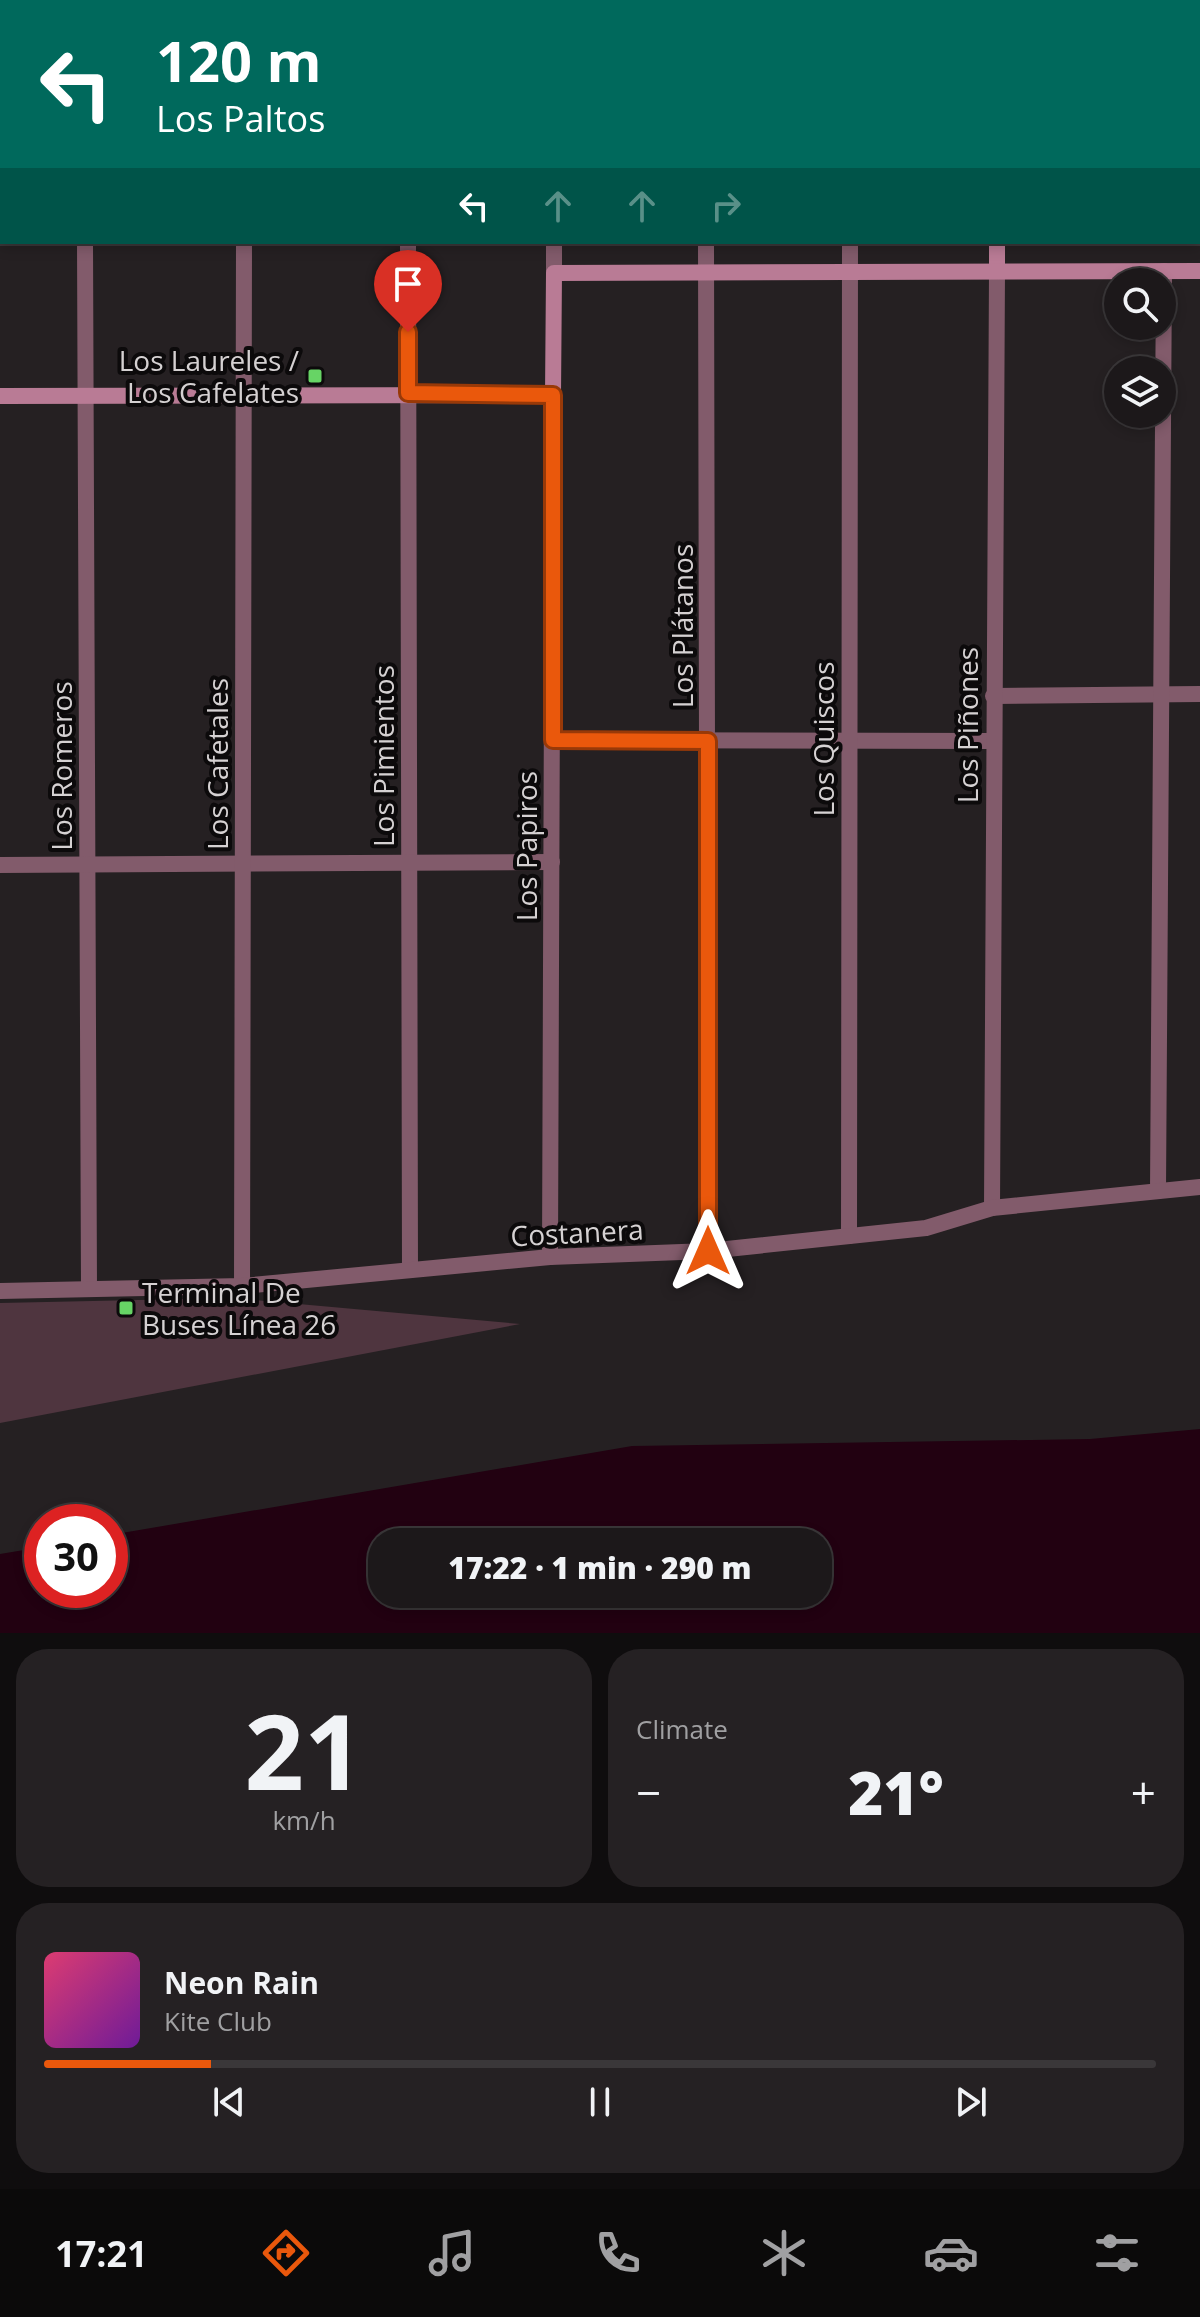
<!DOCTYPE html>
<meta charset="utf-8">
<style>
body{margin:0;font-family:"Open Sans",sans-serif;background:#252123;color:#f1f3f6;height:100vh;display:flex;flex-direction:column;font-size:30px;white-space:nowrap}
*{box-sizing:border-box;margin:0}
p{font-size:26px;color:#a0a0a2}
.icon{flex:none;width:44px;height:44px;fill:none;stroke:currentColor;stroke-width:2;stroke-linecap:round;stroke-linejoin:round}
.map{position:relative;height:1633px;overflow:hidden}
.details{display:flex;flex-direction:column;gap:16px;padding:16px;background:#0f0d0e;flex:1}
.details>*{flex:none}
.hud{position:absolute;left:0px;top:0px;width:1200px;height:244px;box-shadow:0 4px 12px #0003,0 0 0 2px #3a3739;background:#00695c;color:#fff;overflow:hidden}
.buttons{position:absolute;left:1104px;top:268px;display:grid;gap:16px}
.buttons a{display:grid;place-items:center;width:72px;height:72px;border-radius:50%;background:#1c181a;box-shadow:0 4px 12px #0003,0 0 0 2px #3a3739;font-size:40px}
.speed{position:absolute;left:24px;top:1504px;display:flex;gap:16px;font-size:40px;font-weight:700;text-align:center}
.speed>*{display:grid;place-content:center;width:104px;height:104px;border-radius:50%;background:#1c181a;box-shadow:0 4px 12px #0003,0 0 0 2px #3a3739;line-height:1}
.speed .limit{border:12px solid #d22;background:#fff;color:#111}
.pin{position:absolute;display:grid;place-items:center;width:68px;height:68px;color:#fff;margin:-82px -34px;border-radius:50% 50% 50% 0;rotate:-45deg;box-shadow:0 0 8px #0007}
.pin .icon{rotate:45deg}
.me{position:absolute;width:88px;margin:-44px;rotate:0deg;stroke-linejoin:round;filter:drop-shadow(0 0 6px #0008)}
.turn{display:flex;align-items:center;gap:28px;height:168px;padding:0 24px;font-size:36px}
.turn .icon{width:104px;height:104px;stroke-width:2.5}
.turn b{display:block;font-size:56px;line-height:68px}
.lanes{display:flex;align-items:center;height:76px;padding:0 24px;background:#0003;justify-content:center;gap:40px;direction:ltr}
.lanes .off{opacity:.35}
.big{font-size:60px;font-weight:800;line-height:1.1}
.details .widget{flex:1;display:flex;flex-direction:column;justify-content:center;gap:12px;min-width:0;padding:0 28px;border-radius:32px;background:#252123}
.details .dial{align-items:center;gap:0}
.dial b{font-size:104px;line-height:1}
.song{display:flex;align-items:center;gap:24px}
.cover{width:96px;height:96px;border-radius:12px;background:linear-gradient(135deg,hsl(340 70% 55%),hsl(280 70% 35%))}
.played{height:8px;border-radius:4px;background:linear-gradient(90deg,#ea580c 15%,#3a3739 15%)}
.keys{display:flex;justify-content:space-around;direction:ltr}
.heat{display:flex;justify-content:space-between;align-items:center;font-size:44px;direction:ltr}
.details .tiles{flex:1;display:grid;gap:16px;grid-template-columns:1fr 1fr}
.widget:last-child{grid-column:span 2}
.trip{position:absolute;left:368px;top:1528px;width:464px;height:80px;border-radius:32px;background:#1c181a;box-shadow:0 4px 12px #0003,0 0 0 2px #3a3739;font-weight:800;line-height:80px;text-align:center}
.tab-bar{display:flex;height:128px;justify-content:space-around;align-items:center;background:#0b0a0a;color:#a0a0a2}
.tab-bar .icon{width:56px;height:56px}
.tab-bar .selected{color:#ea580c}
.tab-bar b{font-size:36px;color:#f1f3f6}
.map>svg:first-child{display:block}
</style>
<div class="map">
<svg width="1200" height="1633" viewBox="0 0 1200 1633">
<rect width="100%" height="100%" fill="#252022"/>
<path fill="#4f353f" d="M231 1298 520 1324 0 1423V1303Z"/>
<path fill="#220111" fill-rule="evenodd" d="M1200 1429V1633H0V1554L42 1547V1590H110V1535L632 1446 1090 1439ZM382 1542H818V1594H382Z"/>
<rect fill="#4a2335" stroke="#6f696b" stroke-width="2" x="1198" y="4" width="2" height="123"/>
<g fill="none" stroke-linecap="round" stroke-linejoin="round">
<g stroke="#825b6b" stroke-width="16">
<path d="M83 0V2"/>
<path d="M407 0V2"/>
<path d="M705 0V2"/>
<path d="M850 0V2"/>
<path d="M244 2V0"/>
<path d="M555 2V0"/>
<path d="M85 242 89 1289"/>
<path d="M408 242 410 1270"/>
<path d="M706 242 708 1251"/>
<path d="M554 273V242"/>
<path d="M993 696 1200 694"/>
<path d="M553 740 992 741"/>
<path d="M0 865 552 862"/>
<path d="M1158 1191 1164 271"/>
<path d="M992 1208 997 271"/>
<path d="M849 1236 850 242"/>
<path d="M550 1257 553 395"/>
<path d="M242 1286 244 242"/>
<path d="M0 1291 242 1286 550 1257 708 1251 926 1228 992 1208 1200 1187"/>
</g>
<g stroke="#b97b95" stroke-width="16">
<path d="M997 2V0"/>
<path d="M997 271V242"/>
<path d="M0 396 553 395 554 273 1200 271"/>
</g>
</g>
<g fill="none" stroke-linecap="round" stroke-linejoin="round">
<defs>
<path id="route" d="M408 332V393L553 395V740L708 741V1251"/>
</defs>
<use href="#route" stroke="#983908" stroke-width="20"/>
<use href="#route" stroke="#ea580c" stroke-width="14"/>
</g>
<g fill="#67d465" stroke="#0c0a0b" stroke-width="3">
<rect x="307" y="368" width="16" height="16" rx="4"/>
<rect x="118" y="1300" width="16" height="16" rx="4"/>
</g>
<g text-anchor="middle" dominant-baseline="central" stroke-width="8" stroke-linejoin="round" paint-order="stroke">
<g font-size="28" fill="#d5d1d2" stroke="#0c0a0b" text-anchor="end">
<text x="299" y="360">Los Laureles /<tspan x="299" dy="32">Los Cafelates</tspan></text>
<text x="142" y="1292" text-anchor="start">Terminal De<tspan x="142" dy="32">Buses Línea 26</tspan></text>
</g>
<g font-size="28" fill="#d5d1d2" stroke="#0c0a0b">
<text transform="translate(682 626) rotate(-90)">Los Plátanos</text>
<text transform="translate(967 725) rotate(-90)">Los Piñones</text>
<text transform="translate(823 739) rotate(-90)">Los Quiscos</text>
<text transform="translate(383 756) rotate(-90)">Los Pimientos</text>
<text transform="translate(217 764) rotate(-90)">Los Cafetales</text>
<text transform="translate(61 766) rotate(-90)">Los Romeros</text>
<text transform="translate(526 846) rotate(-90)">Los Papiros</text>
<text transform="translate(577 1232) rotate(-3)">Costanera</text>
</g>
</g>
</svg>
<div class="buttons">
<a><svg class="icon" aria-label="search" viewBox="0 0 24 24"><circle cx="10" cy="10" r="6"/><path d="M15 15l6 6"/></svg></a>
<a><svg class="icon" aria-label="layers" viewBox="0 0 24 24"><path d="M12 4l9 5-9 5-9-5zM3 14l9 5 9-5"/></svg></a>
</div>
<div class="speed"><div class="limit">30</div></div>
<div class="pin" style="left:408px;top:332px;background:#d93025"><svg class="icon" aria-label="arrive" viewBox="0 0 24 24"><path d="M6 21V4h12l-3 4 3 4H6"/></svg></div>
<svg class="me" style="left:708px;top:1251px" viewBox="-20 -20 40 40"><path d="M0-17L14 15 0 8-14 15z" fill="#ea580c" stroke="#fff" stroke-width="4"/></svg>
<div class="trip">17:22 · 1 min · 290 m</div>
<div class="hud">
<div class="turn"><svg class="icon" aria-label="left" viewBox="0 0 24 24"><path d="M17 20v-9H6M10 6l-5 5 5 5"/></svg><div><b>120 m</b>Los Paltos</div></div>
<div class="lanes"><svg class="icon" aria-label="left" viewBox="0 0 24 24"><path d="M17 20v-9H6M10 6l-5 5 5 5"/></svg><svg class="icon off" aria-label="ahead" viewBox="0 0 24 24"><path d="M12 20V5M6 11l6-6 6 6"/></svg><svg class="icon off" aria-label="ahead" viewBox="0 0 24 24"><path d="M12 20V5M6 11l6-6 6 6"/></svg><svg class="icon off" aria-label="right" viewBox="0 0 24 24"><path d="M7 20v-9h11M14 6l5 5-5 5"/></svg></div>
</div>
</div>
<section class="details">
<div class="tiles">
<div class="widget dial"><b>21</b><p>km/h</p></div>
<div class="widget"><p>Climate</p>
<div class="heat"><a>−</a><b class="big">21°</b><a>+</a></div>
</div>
<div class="widget">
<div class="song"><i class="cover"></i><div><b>Neon Rain</b><p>Kite Club</p></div></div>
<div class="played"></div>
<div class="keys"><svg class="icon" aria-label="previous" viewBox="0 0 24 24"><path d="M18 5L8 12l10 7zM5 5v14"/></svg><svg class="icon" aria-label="pause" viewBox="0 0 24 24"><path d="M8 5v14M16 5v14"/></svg><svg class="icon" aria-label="next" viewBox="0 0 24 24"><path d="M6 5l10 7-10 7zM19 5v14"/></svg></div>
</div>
</div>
</section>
<nav class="tab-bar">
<b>17:21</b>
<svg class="icon selected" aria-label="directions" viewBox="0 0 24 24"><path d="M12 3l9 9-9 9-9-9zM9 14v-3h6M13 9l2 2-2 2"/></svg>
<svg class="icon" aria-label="music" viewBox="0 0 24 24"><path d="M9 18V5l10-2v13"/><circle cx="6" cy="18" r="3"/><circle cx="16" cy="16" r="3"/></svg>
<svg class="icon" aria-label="phone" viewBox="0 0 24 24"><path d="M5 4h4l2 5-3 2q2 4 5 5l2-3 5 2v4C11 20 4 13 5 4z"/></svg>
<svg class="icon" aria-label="climate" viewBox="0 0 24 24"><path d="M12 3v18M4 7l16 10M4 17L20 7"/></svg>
<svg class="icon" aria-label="car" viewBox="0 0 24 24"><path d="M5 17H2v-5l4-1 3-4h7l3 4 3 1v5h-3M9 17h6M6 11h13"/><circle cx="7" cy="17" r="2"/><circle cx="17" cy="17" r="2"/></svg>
<svg class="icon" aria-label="filters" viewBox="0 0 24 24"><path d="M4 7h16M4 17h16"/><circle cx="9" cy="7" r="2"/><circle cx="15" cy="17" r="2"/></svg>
</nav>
